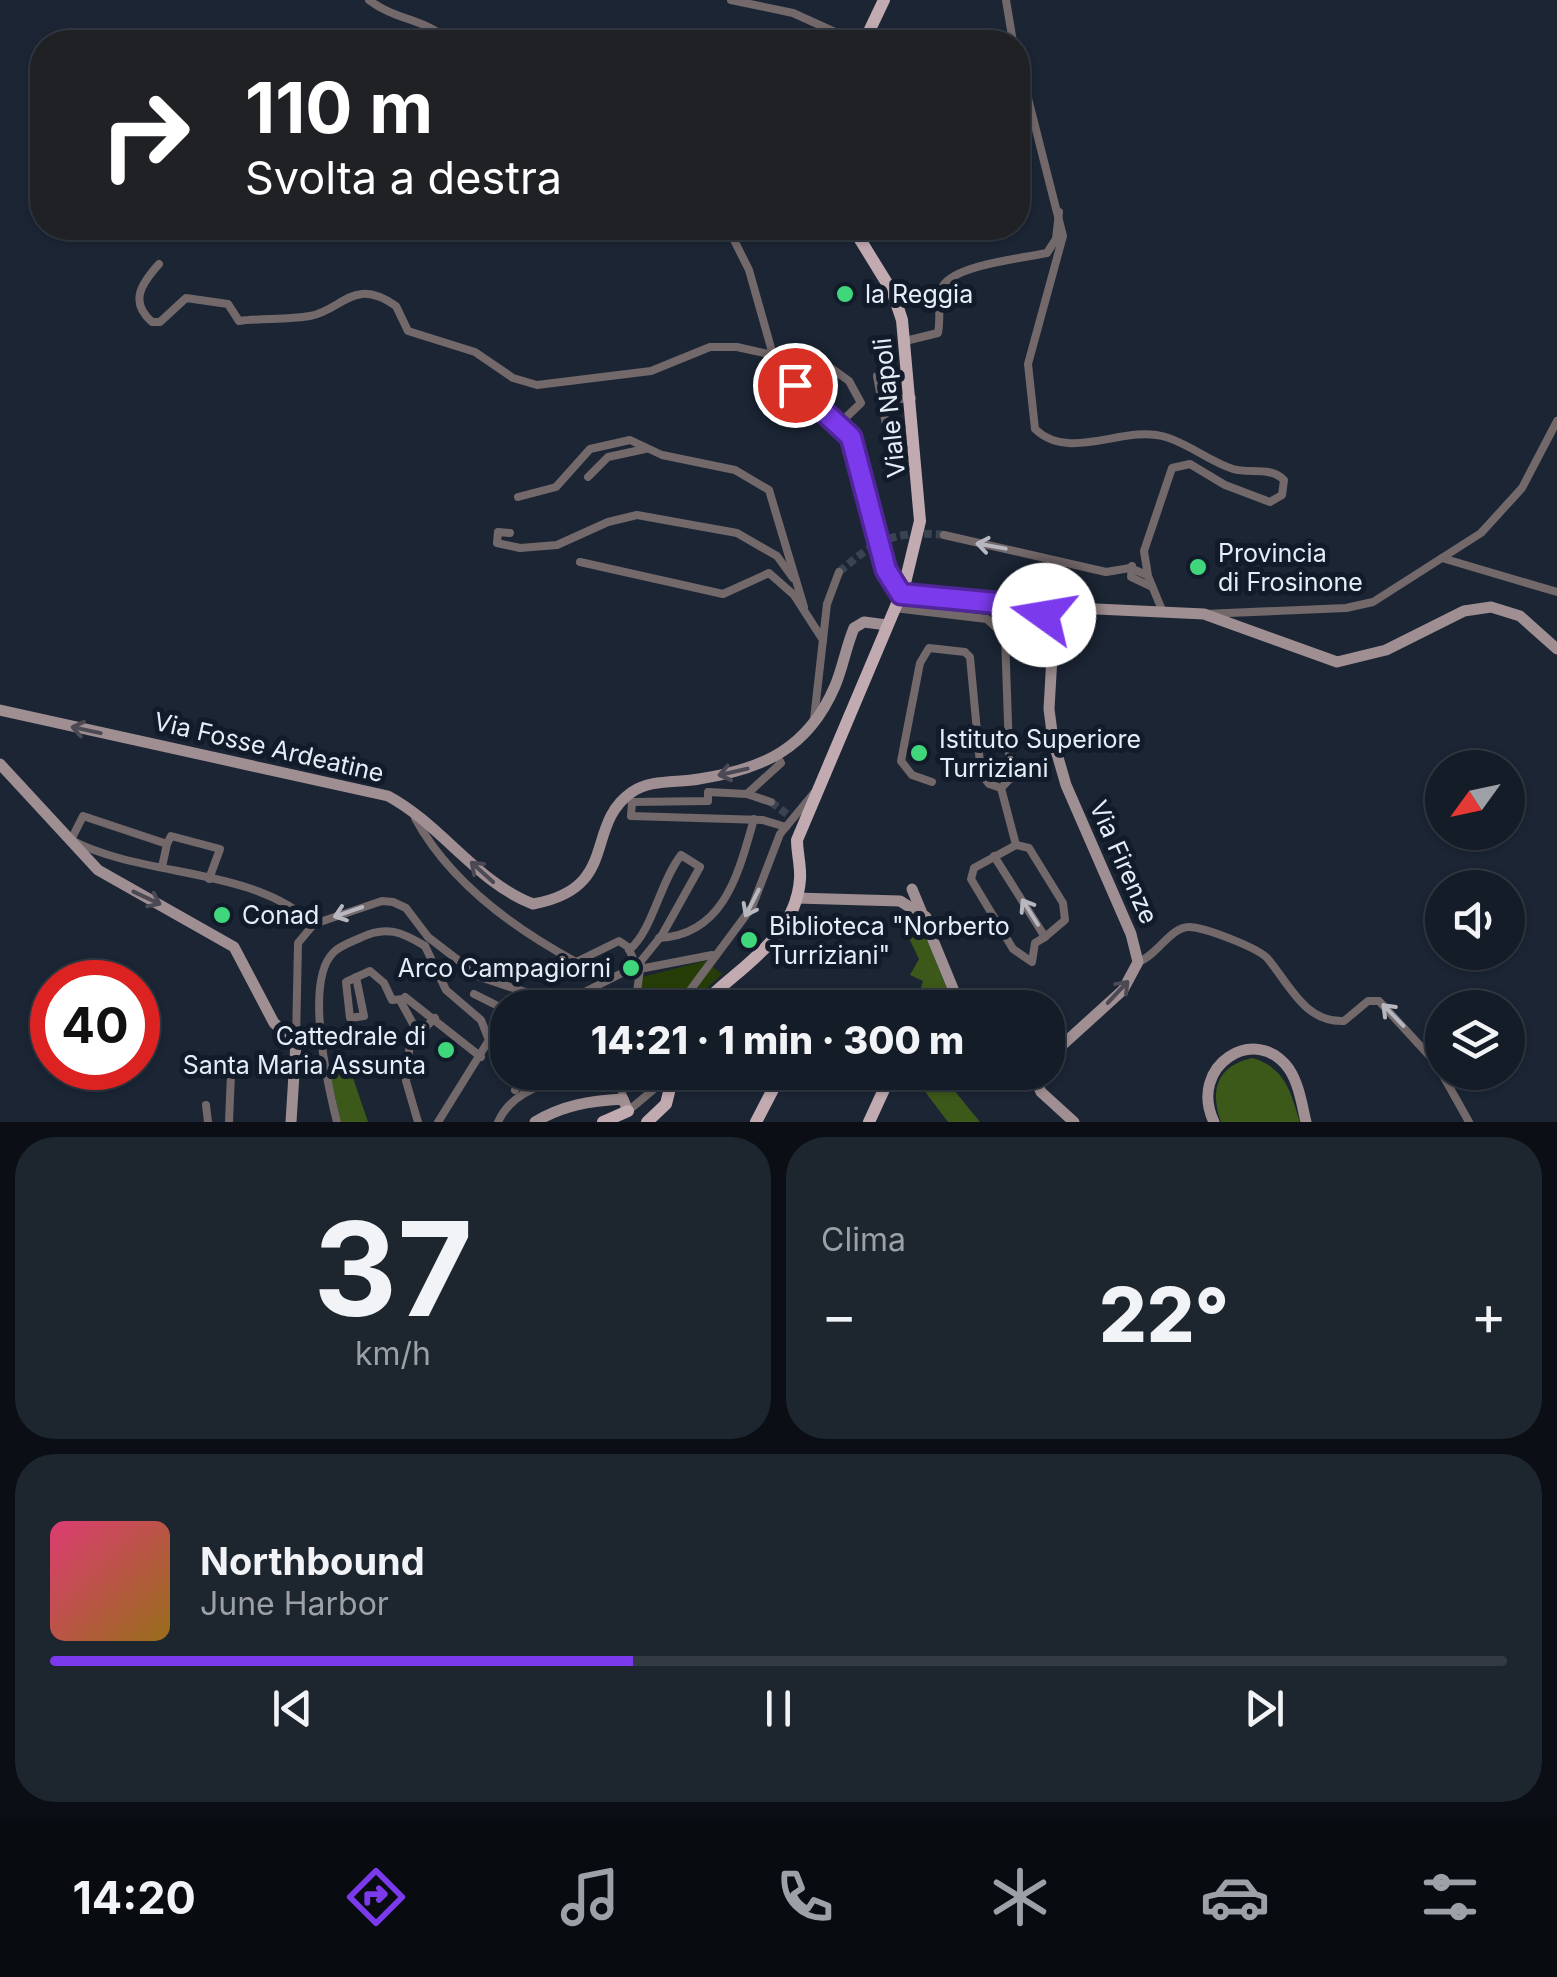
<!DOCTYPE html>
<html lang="it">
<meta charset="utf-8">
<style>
body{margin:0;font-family:Inter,sans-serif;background:#1d252f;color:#f1f3f6;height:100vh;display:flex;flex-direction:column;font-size:38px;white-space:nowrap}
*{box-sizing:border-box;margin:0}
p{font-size:32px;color:#9da1a7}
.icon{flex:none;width:55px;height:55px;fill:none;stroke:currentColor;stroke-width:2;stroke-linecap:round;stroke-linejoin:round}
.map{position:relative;height:1122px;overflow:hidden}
.panel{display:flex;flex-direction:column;gap:15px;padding:15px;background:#0b0f15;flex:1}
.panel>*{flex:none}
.banner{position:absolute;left:30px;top:30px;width:1000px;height:210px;border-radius:40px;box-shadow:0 2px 8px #0004,0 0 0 2px #333a44;background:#202124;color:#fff;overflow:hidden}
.needle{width:65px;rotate:237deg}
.tools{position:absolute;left:1425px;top:750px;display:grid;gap:20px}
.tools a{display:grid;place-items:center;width:100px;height:100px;border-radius:50%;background:#141c27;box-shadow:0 2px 8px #0004,0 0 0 2px #333a44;font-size:50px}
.speed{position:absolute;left:30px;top:960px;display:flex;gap:20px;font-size:50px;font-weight:700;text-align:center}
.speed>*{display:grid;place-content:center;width:130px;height:130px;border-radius:50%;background:#141c27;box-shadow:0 2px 8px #0004,0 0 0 2px #333a44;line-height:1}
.speed .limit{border:15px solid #d22;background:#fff;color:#111}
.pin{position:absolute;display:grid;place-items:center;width:85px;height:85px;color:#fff;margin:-42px;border:5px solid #fff;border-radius:50%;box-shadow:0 2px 10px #0007}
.me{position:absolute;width:110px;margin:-55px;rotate:283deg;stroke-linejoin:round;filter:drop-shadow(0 0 8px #0008)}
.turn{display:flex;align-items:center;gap:35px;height:210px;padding:0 50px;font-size:45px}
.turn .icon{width:130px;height:130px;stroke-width:2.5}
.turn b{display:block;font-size:70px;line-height:85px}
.big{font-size:75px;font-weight:800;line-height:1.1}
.panel .card{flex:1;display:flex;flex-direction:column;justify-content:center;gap:15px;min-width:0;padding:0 35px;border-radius:40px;background:#1d252f}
.panel .dial{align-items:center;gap:0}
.dial b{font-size:130px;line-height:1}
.song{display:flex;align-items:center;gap:30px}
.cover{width:120px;height:120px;border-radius:15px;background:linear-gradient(135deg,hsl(340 70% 55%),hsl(40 70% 35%))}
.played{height:10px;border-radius:5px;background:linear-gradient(90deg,#7c3aed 40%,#333a44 40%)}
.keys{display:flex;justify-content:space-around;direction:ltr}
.heat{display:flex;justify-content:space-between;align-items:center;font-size:55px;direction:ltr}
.panel .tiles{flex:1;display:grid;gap:15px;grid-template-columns:1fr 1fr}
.card:last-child{grid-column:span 2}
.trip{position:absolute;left:490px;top:990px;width:575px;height:100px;border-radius:40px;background:#141c27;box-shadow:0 2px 8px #0004,0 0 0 2px #333a44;font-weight:800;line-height:100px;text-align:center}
.dock{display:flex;height:160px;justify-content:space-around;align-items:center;background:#080b10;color:#9da1a7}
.dock .icon{width:70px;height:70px}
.dock .active{color:#7c3aed}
.dock b{font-size:45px;color:#f1f3f6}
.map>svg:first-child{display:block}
</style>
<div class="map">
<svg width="1557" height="1122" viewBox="0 0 1557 1122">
<rect width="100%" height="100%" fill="#1b2534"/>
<path fill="#273d07" d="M705 961 722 974 687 1007 640 1008 642 977Z"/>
<g fill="#3d5919">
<path d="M913 915 920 922 954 1007H915L923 981 910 975 919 959 907 934Z"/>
<path d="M350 1058 355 1067 350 1069 368 1122H341L328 1066Z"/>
<path d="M1253 1058C1286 1069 1290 1091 1300 1122H1221C1209 1089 1218 1065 1253 1058Z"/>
<path d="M911 1073H940L980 1122H948Z"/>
</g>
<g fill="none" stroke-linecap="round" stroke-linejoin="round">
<g stroke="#394351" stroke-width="8" stroke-dasharray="8 4" stroke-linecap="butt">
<path d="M839 572C876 540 894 530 944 535"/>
<path d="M771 802 792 818"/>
</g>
<g stroke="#73686a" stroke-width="8">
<path d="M369 0C396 21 426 18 450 42"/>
<path d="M731 0 793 13 857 42"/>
<path d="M1006 0 1013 42"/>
<path d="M1018 59 1063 236 1028 364 1035 429C1069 462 1123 426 1162 436 1187 442 1208 461 1233 469 1250 474 1270 466 1284 480L1282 495 1270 502 1225 485 1190 464 1172 468 1144 551 1148 576 1162 610"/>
<path d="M728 228 749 270 773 355 810 402 851 437 885 570 901 594"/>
<path d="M159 264C141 284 129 302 152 322H160L186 298 228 304 239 321C262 318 287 320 310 316 343 310 353 276 396 306L408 331 475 352 513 378 537 385 651 371 710 347H737L773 355"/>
<path d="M905 341 938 333C941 319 937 298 943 286 955 265 1024 258 1047 253L1056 239 1059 212"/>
<path d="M785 372 817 358 849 381 861 403 839 424"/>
<path d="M877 376 894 468H916"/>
<path d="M883 400 912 398"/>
<path d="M588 477 608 457 645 449"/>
<path d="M518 497 556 487 590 449 630 440 662 455 735 470 769 490 804 607"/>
<path d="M510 533 498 532 497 543 520 548 557 545 608 522 637 515 737 533 777 556 793 578"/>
<path d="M944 535 1106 572 1130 568 1147 575"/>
<path d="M1442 558 1557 592"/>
<path d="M580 562 723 594 769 573 794 595 823 640"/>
<path d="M1132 566 1131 577 1152 587"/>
<path d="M894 608 987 619 1005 636 1010 779 1001 788 989 784 981 774 970 657 965 652 929 648 920 663 901 761 912 775 932 782"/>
<path d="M1204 614 1346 608 1373 602 1481 533 1522 488 1557 421"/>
<path d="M814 719 827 604 839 572"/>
<path d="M778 758 781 763 747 794 708 792V801L632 802 631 816 763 820 786 827"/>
<path d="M747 794 771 802"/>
<path d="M415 818C449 881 515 929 576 962L619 941 628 947 639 972"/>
<path d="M167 844 171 836 220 849 209 879"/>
<path d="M1016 845 1029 848 1063 903 1065 920 1045 937"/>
<path d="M994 856 1045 937 1035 943 1032 962 1013 949 971 879 974 868 1016 845 1001 788"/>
<path d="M162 867 167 844 83 816 71 840C147 879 247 865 314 924"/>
<path d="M659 938C725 935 739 871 754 819"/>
<path d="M425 946 446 990 481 1020 489 1040 438 1122"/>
<path d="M629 950C653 930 659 884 681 855L700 867 662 935 641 961 635 1008"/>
<path d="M1138 962C1157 956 1170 927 1189 927 1204 927 1259 948 1268 959 1289 984 1305 1023 1344 1021L1368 1001H1379L1436 1063 1469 1122"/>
<path d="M356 977 364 1016 350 1018 346 982 370 971 384 983 392 1000 403 999"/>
<path d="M474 994 508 1011"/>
<path d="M677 1008 752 907 780 834 814 793"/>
<path d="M418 1033 401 1002 405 997 481 1057"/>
<path d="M296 1041 298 943 314 924 382 901 393 902 406 908 428 937 480 977 561 1004 624 972 712 955"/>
<path d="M620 1072 623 1099"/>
<path d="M515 1090 526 1072"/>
<path d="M206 1105 208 1122"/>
<path d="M628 1111 653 1090 659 1072"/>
<path d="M229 1122 231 1074"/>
<path d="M337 1122C328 1086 304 982 333 953 339 946 351 942 360 938 386 925 402 932 425 946"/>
<path d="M418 1122 406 1081 410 1042 435 1018"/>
<path d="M498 1122C513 1088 556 1080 588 1072"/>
</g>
<g stroke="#9f8e92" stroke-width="11">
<path d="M901 594 990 604 1204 614 1337 662 1386 650 1464 611 1491 607 1520 616 1557 649"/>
<path d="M1040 607 1051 640"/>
<path d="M0 710 388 796C442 825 476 882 533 904 621 888 583 826 632 792 651 779 677 783 699 779 763 769 808 749 835 686 843 667 846 647 854 628L864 622 887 625"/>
<path d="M0 764 98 870 234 947 274 1023 296 1042 291 1122"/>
<path d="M912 889 961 1008"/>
<path d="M796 898 900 901 926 917"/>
<path d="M1048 1058 1123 990 1138 962 1131 934 1066 785 1053 740 1049 709 1053 639 1066 608"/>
<path d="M1001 1072 1014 1081 1034 1072"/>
<path d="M1033 1074 1041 1092 1074 1122"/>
<path d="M535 1122C563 1105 590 1101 623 1099L628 1111"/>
<path d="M1214 1122C1187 1066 1256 1022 1289 1069 1299 1084 1302 1105 1306 1122"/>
</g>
<g stroke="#c2abb0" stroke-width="12">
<path d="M864 42 884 0"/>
<path d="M699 1008C735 969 796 940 800 879 801 866 797 853 797 840L904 587 920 521 902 320 893 293 853 228"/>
<path d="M831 1008 848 1003 873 1008"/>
<path d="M603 1122 628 1111"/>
<path d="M647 1122 666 1104 674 1072"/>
<path d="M756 1122 782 1072"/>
<path d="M869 1122 892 1072"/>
</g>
</g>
<defs><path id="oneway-shaft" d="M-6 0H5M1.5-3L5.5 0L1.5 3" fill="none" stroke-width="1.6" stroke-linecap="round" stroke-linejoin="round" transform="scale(2.5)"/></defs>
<g stroke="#b7b8bf">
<use href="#oneway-shaft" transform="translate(991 546) rotate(-170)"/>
<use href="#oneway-shaft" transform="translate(752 903) rotate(117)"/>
<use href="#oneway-shaft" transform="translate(348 912) rotate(161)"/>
<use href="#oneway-shaft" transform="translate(1030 912) rotate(-122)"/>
<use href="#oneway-shaft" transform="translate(1393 1015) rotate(-134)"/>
</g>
<g stroke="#4a4954">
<use href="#oneway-shaft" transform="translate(86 730) rotate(-168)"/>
<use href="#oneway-shaft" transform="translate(733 772) rotate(167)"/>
<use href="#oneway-shaft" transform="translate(482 872) rotate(-138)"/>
<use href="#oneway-shaft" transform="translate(147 898) rotate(25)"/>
<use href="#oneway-shaft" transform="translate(1118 992) rotate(-47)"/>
</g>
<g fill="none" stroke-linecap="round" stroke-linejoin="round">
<defs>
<path id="route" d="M795 385 851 437 886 570 901 594 1040 607 1044 615"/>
</defs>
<use href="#route" stroke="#51269a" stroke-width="25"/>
<use href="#route" stroke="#7c3aed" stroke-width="18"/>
</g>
<g fill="#40d77c" stroke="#111b2a" stroke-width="4">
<circle cx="845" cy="294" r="10"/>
<circle cx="1198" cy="567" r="10"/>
<circle cx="919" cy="753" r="10"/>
<circle cx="222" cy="915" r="10"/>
<circle cx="749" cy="940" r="10"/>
<circle cx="631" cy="968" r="10"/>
<circle cx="446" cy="1050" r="10"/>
</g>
<g text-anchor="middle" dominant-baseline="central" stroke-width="10" stroke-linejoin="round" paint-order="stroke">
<g font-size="25" fill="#e5edf7" stroke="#111b2a" text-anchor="start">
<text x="865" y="294">la Reggia</text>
<text x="1218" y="553">Provincia<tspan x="1218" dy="29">di Frosinone</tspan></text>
<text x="939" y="739">Istituto Superiore<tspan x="939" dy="29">Turriziani</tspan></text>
<text x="242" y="915">Conad</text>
<text x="769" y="926">Biblioteca "Norberto<tspan x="769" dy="29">Turriziani"</tspan></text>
<text x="611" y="968" text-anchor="end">Arco Campagiorni</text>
<text x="426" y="1036" text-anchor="end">Cattedrale di<tspan x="426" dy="29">Santa Maria Assunta</tspan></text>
</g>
<g font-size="25" fill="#e5edf7" stroke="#111b2a">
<text transform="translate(889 408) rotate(-96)">Viale Napoli</text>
<text transform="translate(269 747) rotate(13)">Via Fosse Ardeatine</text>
<text transform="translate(1124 862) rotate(66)">Via Firenze</text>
</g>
</g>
</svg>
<div class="tools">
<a><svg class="needle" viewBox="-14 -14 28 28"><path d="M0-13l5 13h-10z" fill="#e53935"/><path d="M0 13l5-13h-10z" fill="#9da1a7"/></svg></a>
<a><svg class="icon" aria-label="sound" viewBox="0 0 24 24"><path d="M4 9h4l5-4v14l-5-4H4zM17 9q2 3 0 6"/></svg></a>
<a><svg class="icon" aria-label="layers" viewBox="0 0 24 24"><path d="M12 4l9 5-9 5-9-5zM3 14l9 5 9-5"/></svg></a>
</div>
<div class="speed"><div class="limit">40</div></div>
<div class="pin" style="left:795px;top:385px;background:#d93025"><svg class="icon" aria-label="arrive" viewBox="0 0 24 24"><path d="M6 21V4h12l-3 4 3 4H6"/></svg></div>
<svg class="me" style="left:1044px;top:615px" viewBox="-20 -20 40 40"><circle r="19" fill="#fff"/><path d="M0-13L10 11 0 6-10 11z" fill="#7c3aed"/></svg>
<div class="trip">14:21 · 1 min · 300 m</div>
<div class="banner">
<div class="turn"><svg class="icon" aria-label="right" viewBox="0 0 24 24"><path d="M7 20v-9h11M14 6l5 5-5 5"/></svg><div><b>110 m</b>Svolta a destra</div></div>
</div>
</div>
<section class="panel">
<div class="tiles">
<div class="card dial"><b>37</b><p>km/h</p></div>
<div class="card"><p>Clima</p>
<div class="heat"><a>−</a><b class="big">22°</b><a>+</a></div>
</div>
<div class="card">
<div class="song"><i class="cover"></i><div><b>Northbound</b><p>June Harbor</p></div></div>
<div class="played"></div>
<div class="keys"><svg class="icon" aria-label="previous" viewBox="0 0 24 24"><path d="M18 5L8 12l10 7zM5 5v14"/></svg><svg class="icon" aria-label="pause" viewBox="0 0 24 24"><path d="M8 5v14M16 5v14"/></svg><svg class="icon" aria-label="next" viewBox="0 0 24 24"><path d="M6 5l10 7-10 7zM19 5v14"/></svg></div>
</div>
</div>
</section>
<nav class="dock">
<b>14:20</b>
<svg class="icon active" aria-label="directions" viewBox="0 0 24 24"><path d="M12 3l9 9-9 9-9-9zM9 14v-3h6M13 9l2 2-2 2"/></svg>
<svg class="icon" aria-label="music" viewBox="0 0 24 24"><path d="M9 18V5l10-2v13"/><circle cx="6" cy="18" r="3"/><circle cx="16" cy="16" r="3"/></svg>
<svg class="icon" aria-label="phone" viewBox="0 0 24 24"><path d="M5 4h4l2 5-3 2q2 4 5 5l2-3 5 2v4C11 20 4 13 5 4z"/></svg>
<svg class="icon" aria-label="climate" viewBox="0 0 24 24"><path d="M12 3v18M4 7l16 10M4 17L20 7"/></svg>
<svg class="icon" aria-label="car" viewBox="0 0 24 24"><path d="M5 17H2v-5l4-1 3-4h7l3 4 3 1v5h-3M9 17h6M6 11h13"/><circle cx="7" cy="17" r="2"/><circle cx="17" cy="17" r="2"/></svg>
<svg class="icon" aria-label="filters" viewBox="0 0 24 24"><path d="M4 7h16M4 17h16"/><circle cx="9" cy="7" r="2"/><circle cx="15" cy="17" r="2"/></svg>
</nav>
